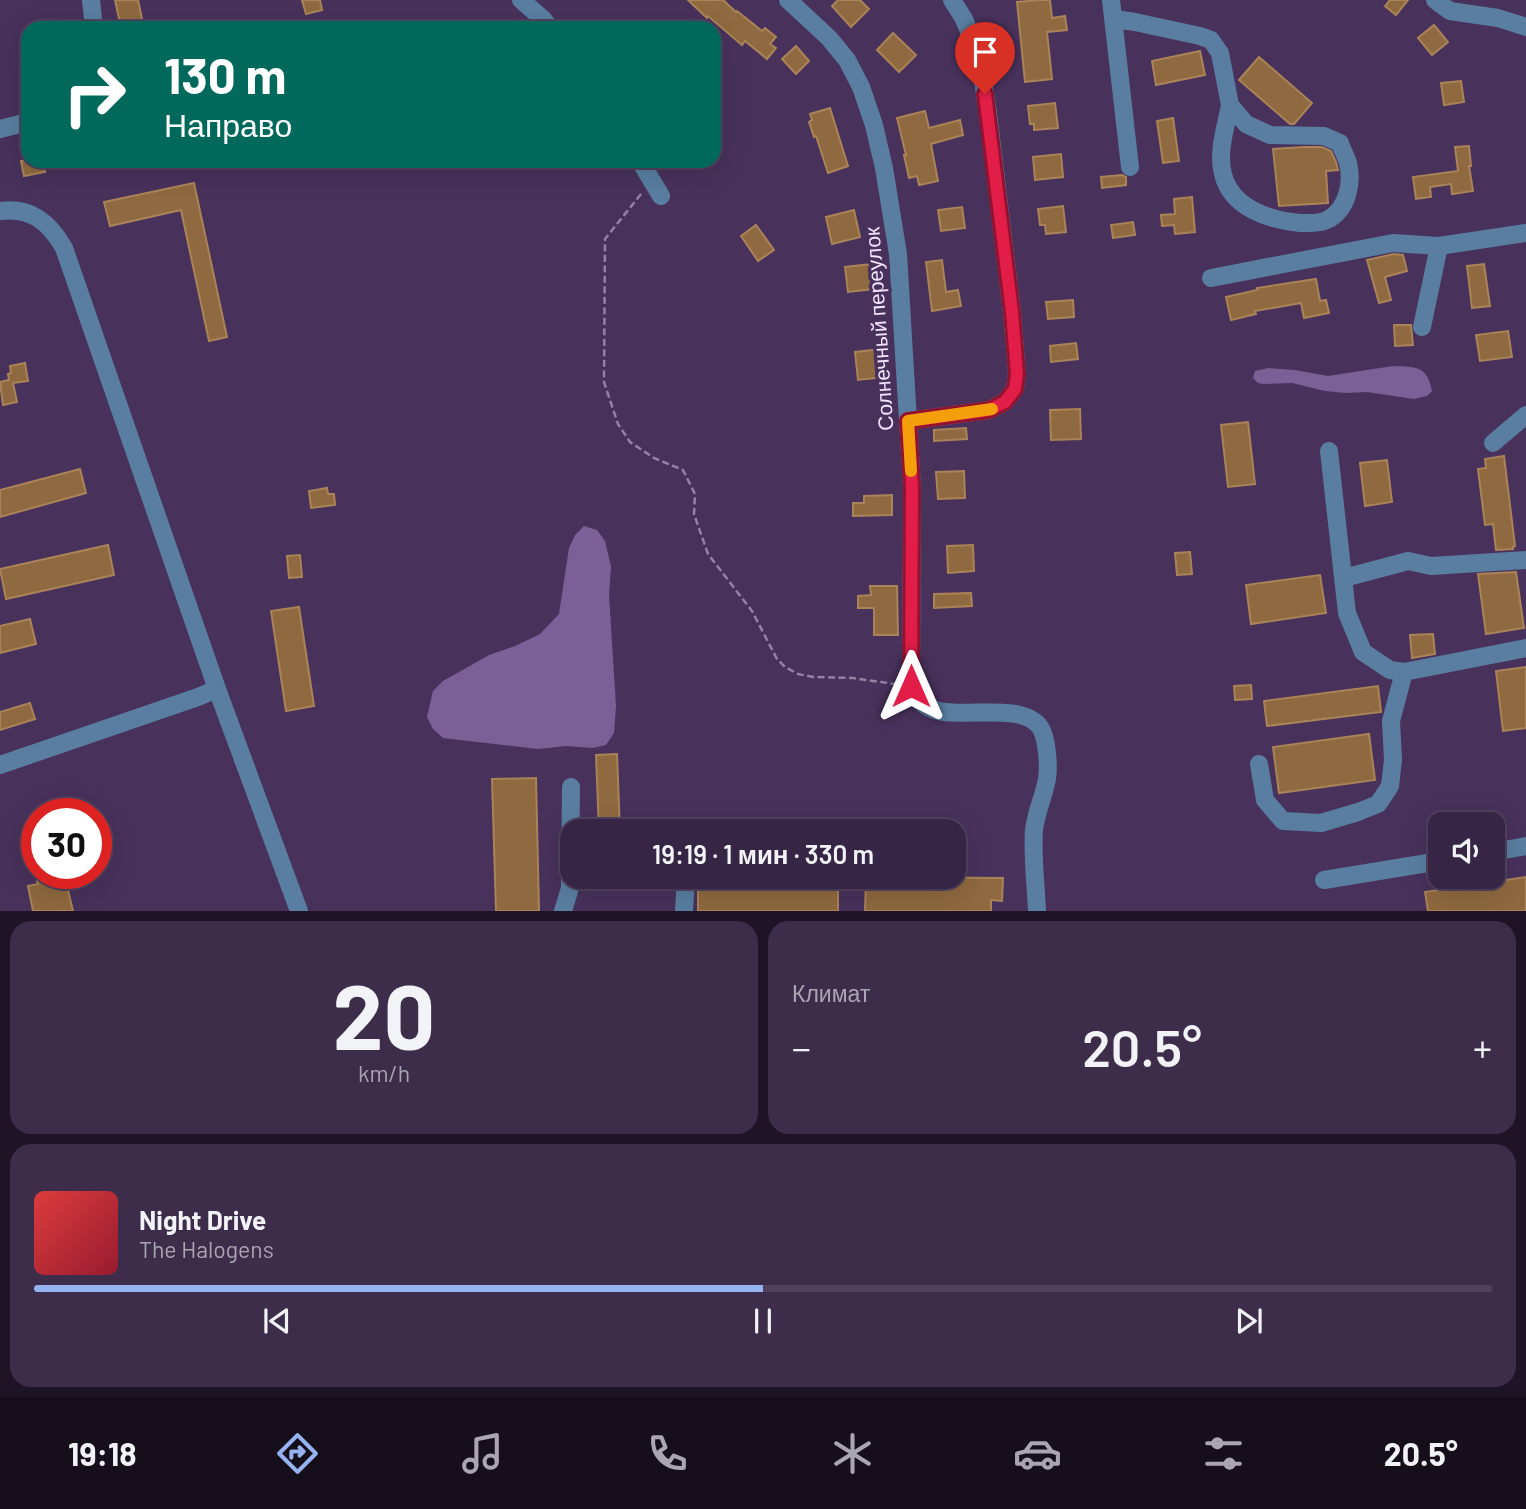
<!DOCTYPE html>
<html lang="ru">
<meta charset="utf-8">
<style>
body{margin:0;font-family:Barlow,sans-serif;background:#3d2d4b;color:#f1f3f6;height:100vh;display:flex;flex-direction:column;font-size:26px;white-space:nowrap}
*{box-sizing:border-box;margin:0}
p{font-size:23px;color:#aaa5b2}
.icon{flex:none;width:38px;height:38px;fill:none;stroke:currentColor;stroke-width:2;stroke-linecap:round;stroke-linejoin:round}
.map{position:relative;height:911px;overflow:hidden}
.sheet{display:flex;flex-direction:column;gap:10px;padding:10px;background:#1e1425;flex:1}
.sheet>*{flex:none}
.top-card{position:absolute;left:21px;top:21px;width:700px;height:147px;border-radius:21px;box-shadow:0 7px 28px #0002,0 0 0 2px #50425d;background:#00695c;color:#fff;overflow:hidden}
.fabs{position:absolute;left:1428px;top:812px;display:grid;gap:14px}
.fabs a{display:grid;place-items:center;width:77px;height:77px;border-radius:14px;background:#362544;box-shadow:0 7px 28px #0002,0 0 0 2px #50425d;font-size:35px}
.speed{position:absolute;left:21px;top:798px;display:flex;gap:14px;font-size:35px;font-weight:700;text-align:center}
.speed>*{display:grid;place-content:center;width:91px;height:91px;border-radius:50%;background:#362544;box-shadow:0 7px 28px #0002,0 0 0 2px #50425d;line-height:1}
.speed .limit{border:10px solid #d22;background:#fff;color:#111}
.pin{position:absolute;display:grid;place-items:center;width:60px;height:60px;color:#fff;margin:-72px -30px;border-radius:50% 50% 50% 0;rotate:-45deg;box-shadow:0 0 7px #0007}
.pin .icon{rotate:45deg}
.me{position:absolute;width:77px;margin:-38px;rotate:0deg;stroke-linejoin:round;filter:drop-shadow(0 0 5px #0008)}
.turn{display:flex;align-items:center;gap:24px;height:147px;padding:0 28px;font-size:32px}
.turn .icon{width:91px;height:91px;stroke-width:2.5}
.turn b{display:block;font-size:49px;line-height:60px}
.big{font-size:52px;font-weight:600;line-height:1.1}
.sheet .tile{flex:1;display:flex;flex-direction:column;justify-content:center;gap:10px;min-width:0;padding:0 24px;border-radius:21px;background:#3d2d4b}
.sheet .dial{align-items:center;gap:0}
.dial b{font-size:91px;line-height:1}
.song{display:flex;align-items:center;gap:21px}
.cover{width:84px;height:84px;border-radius:10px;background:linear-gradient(135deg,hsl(0 70% 55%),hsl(350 70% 35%))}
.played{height:7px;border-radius:4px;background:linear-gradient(90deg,#95b2f1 50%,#50425d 50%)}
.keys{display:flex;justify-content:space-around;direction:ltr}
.heat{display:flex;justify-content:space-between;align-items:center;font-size:38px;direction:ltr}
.sheet .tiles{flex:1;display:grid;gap:10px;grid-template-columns:1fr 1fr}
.tile:last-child{grid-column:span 2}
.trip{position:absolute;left:560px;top:819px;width:406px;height:70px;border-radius:21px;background:#362544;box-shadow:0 7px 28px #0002,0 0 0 2px #50425d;font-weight:600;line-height:70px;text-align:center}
.tabs{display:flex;height:112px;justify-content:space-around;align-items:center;background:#160f1b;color:#aaa5b2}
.tabs .icon{width:49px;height:49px}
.tabs .on{color:#95b2f1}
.tabs b{font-size:32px;color:#f1f3f6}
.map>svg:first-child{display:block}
</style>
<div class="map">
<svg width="1526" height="911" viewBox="0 0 1526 911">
<rect width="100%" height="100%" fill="#48315b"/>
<g fill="#7d5f97">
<path d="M1393 366C1416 367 1427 365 1432 391L1427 396 1414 399 1367 392 1345 393 1325 391 1292 383 1264 384 1258 383 1253 378 1255 371 1268 368 1295 370 1328 376Z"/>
<path d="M584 526 597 530 605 541 611 567 609 595 616 706 614 733 606 745 593 748 566 746 538 749 443 738 433 729 427 717 433 691 443 681 489 655 515 646 540 634 559 614 569 548 575 535Z"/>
</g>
<g fill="#8f693f" stroke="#aa8358" stroke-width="2">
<path d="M115 0H138L144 28H121Z"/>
<path d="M302 0H320L322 10 306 14Z"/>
<path d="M688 0H723L736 12 737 11 762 31 765 28 776 37 770 44 776 48 767 59 745 41 742 45 708 16 707 18Z"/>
<path d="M838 0H860L869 9 851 27 832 6Z"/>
<path d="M1040 0H1050L1052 18 1065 16 1067 30 1047 32 1052 79 1025 82 1017 2Z"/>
<path d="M1390 0H1408L1396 15 1385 6Z"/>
<path d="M1434 25 1448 42 1432 55 1418 38Z"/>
<path d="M893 33 916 55 899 72 877 50Z"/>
<path d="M796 46 809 61 796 74 782 59Z"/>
<path d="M1200 51 1205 75 1156 85 1152 61Z"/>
<path d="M1259 57 1312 103 1294 124H1290L1239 80Z"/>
<path d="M1461 81 1464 102 1444 105 1441 83Z"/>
<path d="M1055 103 1058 128 1034 130V124H1030L1028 106Z"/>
<path d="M830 108 848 166 828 173 816 136 814 137 809 122 812 120 810 114Z"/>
<path d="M925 111 929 128 960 120 963 135 931 144 938 181 919 185 917 176 909 178 904 155H906L897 118Z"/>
<path d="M1173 118 1179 161 1163 163 1157 121Z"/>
<path d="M1469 146 1471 166H1469L1473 191 1452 194 1451 184 1430 187 1431 197 1416 199 1413 177 1458 171 1455 147Z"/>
<path d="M1304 147H1322L1331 151 1336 162 1338 170 1326 171 1328 203 1279 206 1273 149Z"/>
<path d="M1061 154 1063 177 1035 180 1033 157Z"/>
<path d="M21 161H43L45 172 24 176Z"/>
<path d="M1122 175 1126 177V185L1102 188 1101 177Z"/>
<path d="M194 183 227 337 209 341 181 210 110 226 104 202Z"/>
<path d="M1192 197 1195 232 1175 234 1174 225 1162 226 1161 215 1175 214 1174 199Z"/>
<path d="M1063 206 1066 232 1046 234 1045 225H1040L1038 209Z"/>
<path d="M962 207 965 228 941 231 938 210Z"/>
<path d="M854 210 860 237 832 244 826 217Z"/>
<path d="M1133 222 1135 235 1113 238 1111 225Z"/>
<path d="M756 225 774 250 758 261 741 236Z"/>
<path d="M1394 254 1403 255 1407 271 1385 277 1391 300 1379 303 1367 260Z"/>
<path d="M942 260 946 292 958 290 961 306 932 311 926 262Z"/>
<path d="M871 264 874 289 848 292 845 267Z"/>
<path d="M1484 264 1490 306 1472 308 1467 266Z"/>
<path d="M1316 279 1320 301 1326 300 1329 313 1304 318 1301 303 1255 311 1256 314 1231 320 1226 297 1257 290V288Z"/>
<path d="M1073 300 1074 317 1048 319 1046 302Z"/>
<path d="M1394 325H1411L1413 345 1395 346Z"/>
<path d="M1508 331 1512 357 1480 361 1476 335Z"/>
<path d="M1076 343 1078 359 1051 362 1050 346Z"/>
<path d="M881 349 884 377 858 380 855 352Z"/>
<path d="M25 363 28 381 13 383 17 402 3 405 0 382 9 380 8 374 11 373 10 366Z"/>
<path d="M1080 409 1081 439 1051 440 1050 410Z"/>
<path d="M1248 422 1255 484 1228 487 1221 425Z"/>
<path d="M966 428 967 439 934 441V430Z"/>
<path d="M1504 456 1515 546 1513 547V549L1496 550 1493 524 1485 525 1478 469 1486 468 1485 459Z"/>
<path d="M1387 460 1392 502 1365 506 1360 463Z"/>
<path d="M80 469 86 493 0 517V490Z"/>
<path d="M964 471 965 498 938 499 936 472Z"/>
<path d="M327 488 328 494H334L335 505 311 508 309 491Z"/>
<path d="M892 495V515L853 516V503H864V496Z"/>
<path d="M108 545 114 575 6 599 0 569Z"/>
<path d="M973 545 974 571 948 573 947 546Z"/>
<path d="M1190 552 1192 574 1177 575 1175 553Z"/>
<path d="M300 555 302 577 289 578 287 556Z"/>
<path d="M1516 572 1524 628 1486 634 1478 574Z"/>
<path d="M1320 575 1326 613 1251 624 1246 585Z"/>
<path d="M870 586H897L898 635H874V608H858V596L871 595Z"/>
<path d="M971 593 972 606 934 608V594Z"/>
<path d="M299 607 314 706 286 711 271 611Z"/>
<path d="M30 619 36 644 0 653V626Z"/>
<path d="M1433 634 1435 654 1412 658 1410 635Z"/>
<path d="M1526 667V728L1503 731 1496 671Z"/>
<path d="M1251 685 1252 699 1235 700 1234 686Z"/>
<path d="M1378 686 1381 712 1267 726 1264 701Z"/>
<path d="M30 703 35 719 0 730V712Z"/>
<path d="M1369 734 1375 780 1279 793 1273 747Z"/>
<path d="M617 754 620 831H599L596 755Z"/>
<path d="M536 778 539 911H496L492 779Z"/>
<path d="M55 875 57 885 66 882 73 911H33L28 886 38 884 37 880Z"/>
<path d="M711 877H838V911H698V880L711 881Z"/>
<path d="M866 877 1003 878 1002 901 991 900V911H865Z"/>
<path d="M1526 877V911H1428L1425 892Z"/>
</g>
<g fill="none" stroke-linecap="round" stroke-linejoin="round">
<path stroke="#9482a5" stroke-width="2.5" stroke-dasharray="7 3.5" stroke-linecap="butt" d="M641 194 605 239 604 382 618 424 630 442 654 458 683 470 695 494 694 514 708 554 752 611 777 659 785 667 798 674 813 677 853 678 895 684"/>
<g stroke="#597ea1" stroke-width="18">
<path d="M91 0 94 28"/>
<path d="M521 0 543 19 550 28"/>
<path d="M788 0 829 38 847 60 861 87 874 125 884 168 898 254 912 487 911 686C915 696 921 705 932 709 960 720 1021 701 1040 727 1047 737 1049 766 1047 779 1044 796 1036 812 1034 830 1032 857 1036 884 1037 911"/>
<path d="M1111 0 1130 167"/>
<path d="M1435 0 1450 11 1498 18 1526 27"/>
<path d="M1114 19 1135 22 1200 36 1211 40 1220 53 1230 105 1246 124 1270 135 1324 136 1340 143C1342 150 1346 156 1348 163 1353 184 1347 210 1327 220 1319 224 1309 223 1300 223 1269 220 1231 208 1223 174 1217 152 1226 127 1230 105"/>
<path d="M0 129 28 122"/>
<path d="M640 161 661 196"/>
<path d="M0 211C31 207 49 222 64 248L217 689 299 911"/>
<path d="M1211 278 1393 243 1439 246 1526 233"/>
<path d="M1422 327 1439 246"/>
<path d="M908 421 989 410 1005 402 1015 389 1017 374 1012 312 988 113 979 56 964 19 952 0"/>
<path d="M1493 443 1526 415"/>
<path d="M1329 451 1347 613 1363 652 1390 670 1404 672 1526 648"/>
<path d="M1344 578 1408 561 1431 566 1526 560"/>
<path d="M1259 764 1265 800 1283 821 1321 823 1358 812 1378 804 1390 786 1393 760 1391 721 1404 672"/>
<path d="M0 765 198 697 217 689"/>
<path d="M1493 852 1526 846"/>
<path d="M1324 880 1440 861"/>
<path d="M563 911 570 888 571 787"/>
<path d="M684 911 686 877"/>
</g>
</g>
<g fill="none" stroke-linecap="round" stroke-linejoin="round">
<defs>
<path id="route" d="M911 686 912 487 908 421 989 410 1005 402 1015 389 1017 374 1012 312 985 94"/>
</defs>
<use href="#route" stroke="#92132f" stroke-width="18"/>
<use href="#route" stroke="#e11d48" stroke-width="12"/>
<path stroke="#f59e0b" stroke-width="12" d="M911 471 908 421 992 409"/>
</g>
<g text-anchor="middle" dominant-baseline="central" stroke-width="7" stroke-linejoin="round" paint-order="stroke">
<g font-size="21" fill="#f1e4fe" stroke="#48315b">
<text transform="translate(878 329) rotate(-94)">Солнечный переулок</text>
</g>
</g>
</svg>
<div class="fabs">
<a><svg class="icon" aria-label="sound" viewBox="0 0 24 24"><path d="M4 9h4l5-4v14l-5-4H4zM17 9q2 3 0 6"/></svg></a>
</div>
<div class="speed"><div class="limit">30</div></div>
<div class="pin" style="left:985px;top:94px;background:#d93025"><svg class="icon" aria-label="arrive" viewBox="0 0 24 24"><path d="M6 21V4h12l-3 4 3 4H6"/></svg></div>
<svg class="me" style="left:911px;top:686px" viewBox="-20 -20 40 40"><path d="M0-17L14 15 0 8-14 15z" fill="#e11d48" stroke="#fff" stroke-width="4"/></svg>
<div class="trip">19:19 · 1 мин · 330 m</div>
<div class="top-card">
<div class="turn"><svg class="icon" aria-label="right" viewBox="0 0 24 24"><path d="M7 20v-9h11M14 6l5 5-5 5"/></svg><div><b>130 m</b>Направо</div></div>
</div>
</div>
<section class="sheet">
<div class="tiles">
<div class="tile dial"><b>20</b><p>km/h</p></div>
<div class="tile"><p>Климат</p>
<div class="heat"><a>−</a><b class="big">20.5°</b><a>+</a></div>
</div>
<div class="tile">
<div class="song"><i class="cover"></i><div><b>Night Drive</b><p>The Halogens</p></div></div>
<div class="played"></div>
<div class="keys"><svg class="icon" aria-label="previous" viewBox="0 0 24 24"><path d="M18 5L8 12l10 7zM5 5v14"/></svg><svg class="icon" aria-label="pause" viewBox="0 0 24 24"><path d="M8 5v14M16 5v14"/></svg><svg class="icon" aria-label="next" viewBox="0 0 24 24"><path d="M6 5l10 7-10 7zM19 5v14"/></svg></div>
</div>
</div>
</section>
<nav class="tabs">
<b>19:18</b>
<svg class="icon on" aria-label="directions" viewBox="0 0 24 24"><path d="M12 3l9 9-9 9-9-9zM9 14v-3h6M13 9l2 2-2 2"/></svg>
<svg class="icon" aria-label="music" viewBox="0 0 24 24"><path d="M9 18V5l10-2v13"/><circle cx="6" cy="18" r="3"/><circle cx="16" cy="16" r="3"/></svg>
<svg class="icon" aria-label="phone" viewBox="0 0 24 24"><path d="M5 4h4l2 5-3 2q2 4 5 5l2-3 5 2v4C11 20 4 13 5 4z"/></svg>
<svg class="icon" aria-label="climate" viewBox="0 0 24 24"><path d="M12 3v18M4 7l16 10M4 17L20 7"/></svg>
<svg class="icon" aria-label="car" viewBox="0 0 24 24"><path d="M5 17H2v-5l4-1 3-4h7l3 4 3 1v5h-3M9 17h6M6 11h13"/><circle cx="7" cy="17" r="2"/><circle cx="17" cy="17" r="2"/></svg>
<svg class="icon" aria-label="filters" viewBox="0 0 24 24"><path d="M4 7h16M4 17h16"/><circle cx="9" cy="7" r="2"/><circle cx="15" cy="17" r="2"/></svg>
<b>20.5°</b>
</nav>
